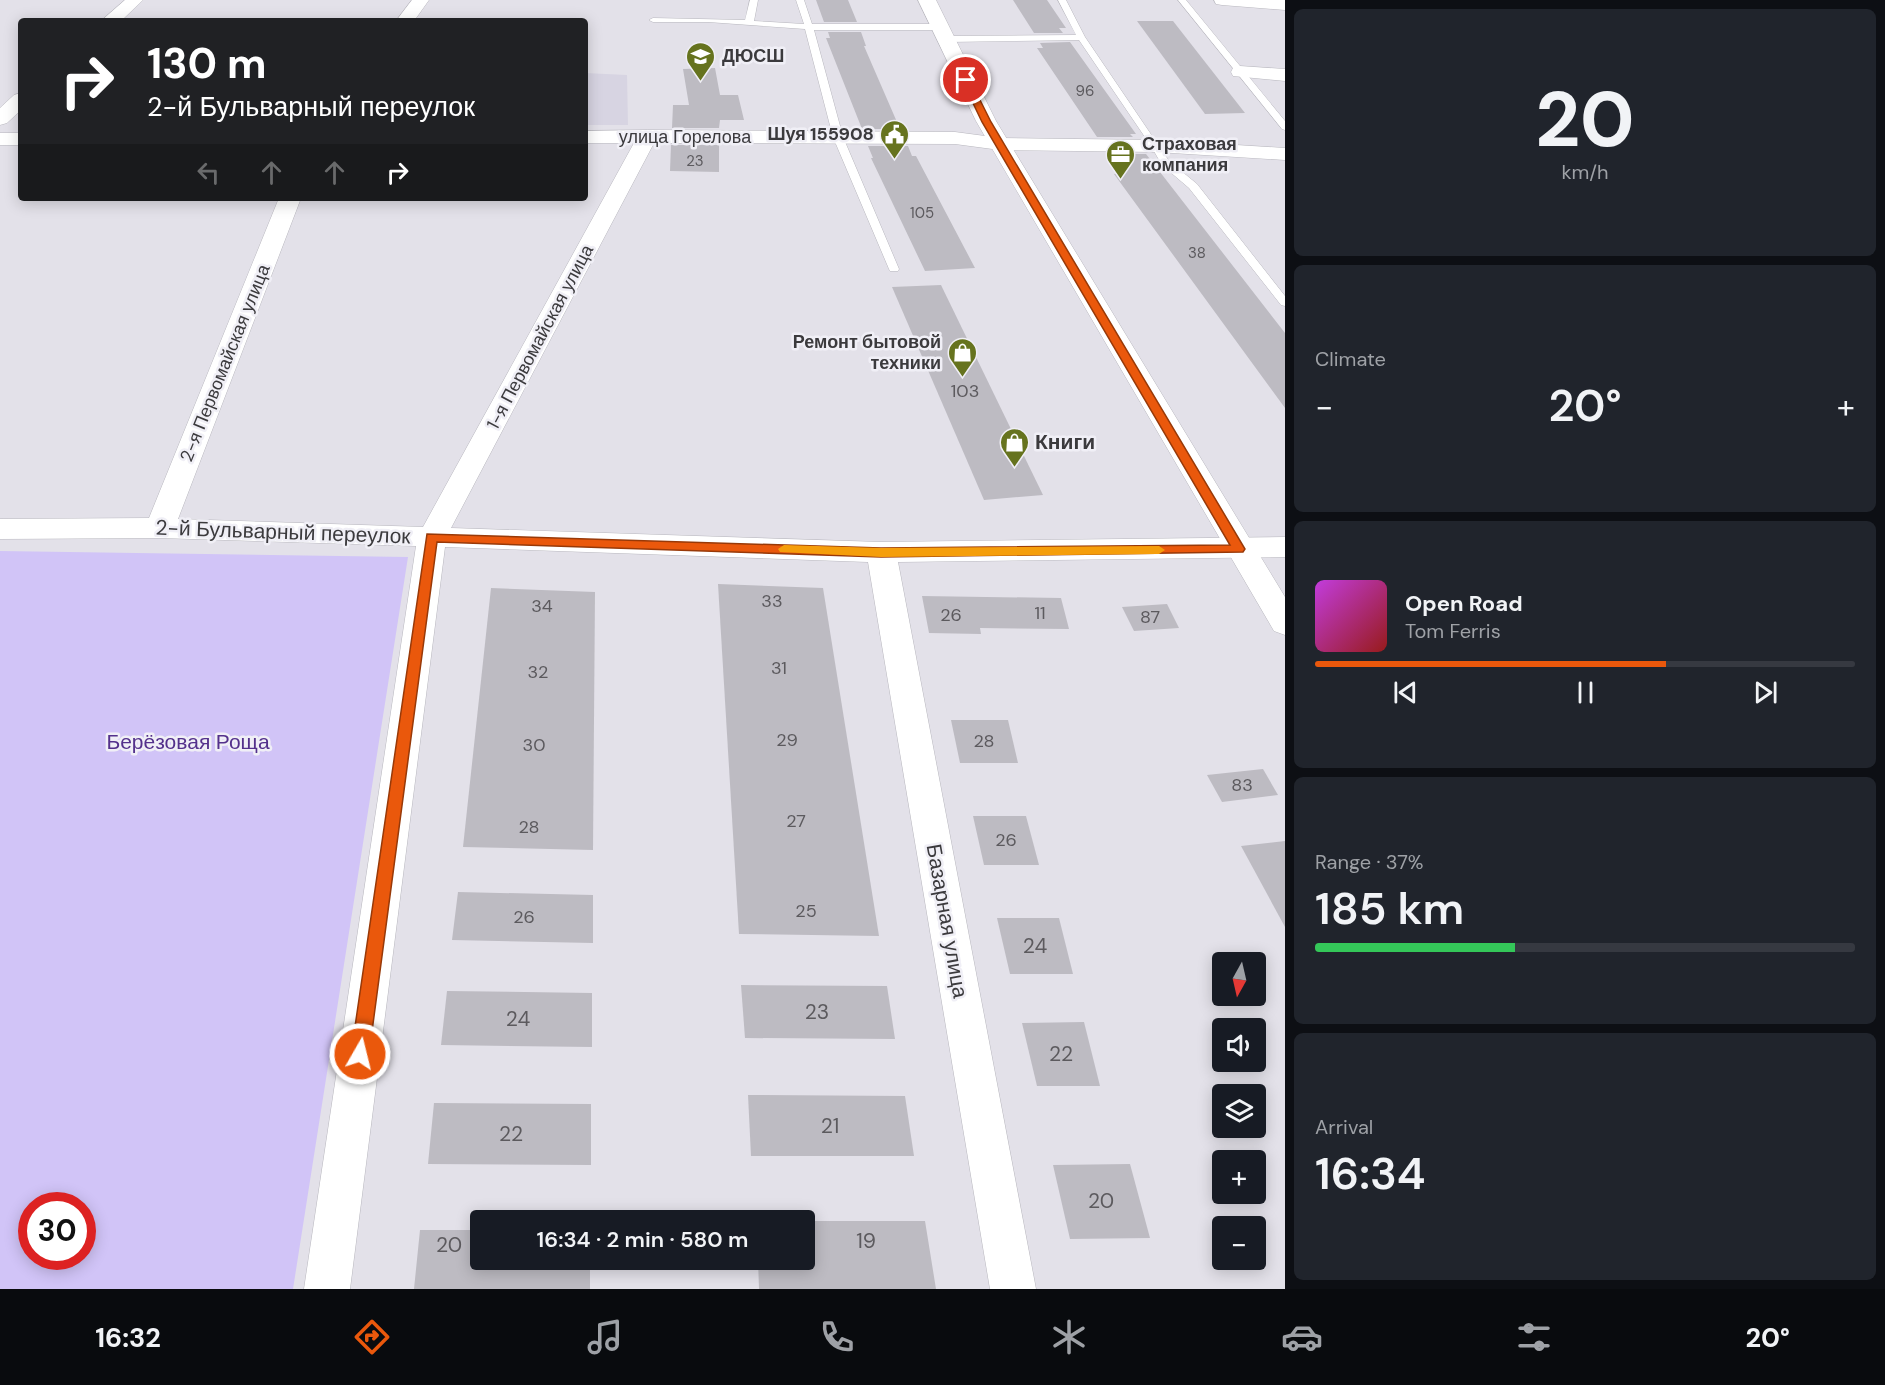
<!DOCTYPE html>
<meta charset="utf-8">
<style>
body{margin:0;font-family:"DM Sans",sans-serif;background:#20242c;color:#f1f3f6;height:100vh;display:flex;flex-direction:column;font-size:22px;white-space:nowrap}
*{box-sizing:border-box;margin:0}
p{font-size:20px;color:#9ea1a6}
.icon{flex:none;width:33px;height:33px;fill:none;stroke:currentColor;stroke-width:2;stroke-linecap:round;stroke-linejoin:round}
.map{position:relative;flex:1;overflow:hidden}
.side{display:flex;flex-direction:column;gap:9px;padding:9px;background:#0d0f14;width:600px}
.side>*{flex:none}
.banner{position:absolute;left:18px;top:18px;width:570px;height:183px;border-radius:6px;box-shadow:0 3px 15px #0003;background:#202124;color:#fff;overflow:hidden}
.needle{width:39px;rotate:188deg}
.fabs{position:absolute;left:1212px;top:952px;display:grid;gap:12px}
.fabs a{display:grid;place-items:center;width:54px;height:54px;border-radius:6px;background:#171b24;box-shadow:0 3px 15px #0003;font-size:30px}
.speed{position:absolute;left:18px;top:1192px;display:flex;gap:12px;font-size:30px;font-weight:700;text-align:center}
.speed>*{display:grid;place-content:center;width:78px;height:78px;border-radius:50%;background:#171b24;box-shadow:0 3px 15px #0003;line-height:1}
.speed .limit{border:9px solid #d22;background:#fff;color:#111}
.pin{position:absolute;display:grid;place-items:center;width:51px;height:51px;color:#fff;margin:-26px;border:3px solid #fff;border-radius:50%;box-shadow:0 2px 6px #0007}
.me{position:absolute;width:66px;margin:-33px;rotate:8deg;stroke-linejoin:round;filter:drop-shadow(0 0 4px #0008)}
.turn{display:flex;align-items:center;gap:21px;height:126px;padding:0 30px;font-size:27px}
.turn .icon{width:78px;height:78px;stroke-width:2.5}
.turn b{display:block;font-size:42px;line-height:51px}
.lanes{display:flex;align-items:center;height:57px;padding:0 30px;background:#0003;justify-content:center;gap:30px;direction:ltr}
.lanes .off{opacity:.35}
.big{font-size:45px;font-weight:600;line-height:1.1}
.side .tile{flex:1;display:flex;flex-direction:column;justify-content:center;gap:9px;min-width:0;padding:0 21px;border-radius:9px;background:#20242c}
.side .dial{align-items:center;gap:0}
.dial b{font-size:78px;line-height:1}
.song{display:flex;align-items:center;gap:18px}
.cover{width:72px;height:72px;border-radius:9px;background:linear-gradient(135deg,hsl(290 70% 55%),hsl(0 70% 35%))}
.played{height:6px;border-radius:3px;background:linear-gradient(90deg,#ea580c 65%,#363941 65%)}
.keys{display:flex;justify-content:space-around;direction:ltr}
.heat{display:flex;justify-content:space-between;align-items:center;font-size:33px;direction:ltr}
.charge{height:9px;border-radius:4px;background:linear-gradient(90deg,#34c759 37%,#363941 0)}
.trip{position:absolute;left:470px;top:1210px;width:345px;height:60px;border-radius:6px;background:#171b24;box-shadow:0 3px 15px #0003;font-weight:600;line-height:60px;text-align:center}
.dock{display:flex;height:96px;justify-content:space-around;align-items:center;background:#090b0e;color:#9ea1a6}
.dock .icon{width:42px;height:42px}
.dock .current{color:#ea580c}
.dock b{font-size:27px;color:#f1f3f6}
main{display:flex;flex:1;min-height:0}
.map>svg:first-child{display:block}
</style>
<main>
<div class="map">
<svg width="1285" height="1289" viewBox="0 0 1285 1289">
<rect width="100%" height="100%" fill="#e3e1e9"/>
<path fill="#d7d4e2" d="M585 73 627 75 628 125H585Z"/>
<path fill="#d1c4f7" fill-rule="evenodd" d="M0 551 408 557 293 1289H0ZM32 1206H82V1257H32Z"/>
<g fill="#bdbbc2">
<path d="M816 0H848L857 22H824Z"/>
<path d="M1013 0H1047L1066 28H1059L1063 33H1034Z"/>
<path d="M1137 21H1173L1245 113 1205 114Z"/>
<path d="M828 32H861L866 46H864L900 129H862L826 38H830Z"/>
<path d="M1070 42 1136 134H1130L1133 137H1097L1037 48H1043L1040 43Z"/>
<path d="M715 68 720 95H738L744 120H720L719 128H672L673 105H689L683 69Z"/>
<path d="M671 145H719V172L670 171Z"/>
<path d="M868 146H908L912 156H916L975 268 925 271 871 158H873Z"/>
<path d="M1108 154H1146L1285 333V408L1114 174 1122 173Z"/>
<path d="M941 285 1043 495 984 500 892 287Z"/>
<path d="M718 584 823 588 879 936 739 934Z"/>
<path d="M491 588 595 592 593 850 463 847Z"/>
<path d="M922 596 1061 598 1069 629 980 628 981 634 929 633Z"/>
<path d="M1167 604 1179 628 1134 631 1122 607Z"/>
<path d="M951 720H1008L1018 763H960Z"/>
<path d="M1263 769 1278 795 1222 802 1207 775Z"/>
<path d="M973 816H1026L1039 865H984Z"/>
<path d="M1285 841V927L1241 846Z"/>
<path d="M458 892 593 895V943L452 940Z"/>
<path d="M997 918H1059L1073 974H1010Z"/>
<path d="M741 985 887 986 895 1039 745 1038Z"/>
<path d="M447 991 592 993V1047L441 1045Z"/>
<path d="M1084 1022 1100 1086H1037L1022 1023Z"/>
<path d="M748 1095 905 1096 914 1156H751Z"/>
<path d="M434 1103 591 1104V1165L428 1164Z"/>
<path d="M1130 1164 1150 1238 1070 1239 1053 1165Z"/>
<path d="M804 1221H925L936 1289H759L758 1260H804Z"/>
<path d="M420 1230H480V1260H590V1289H414Z"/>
</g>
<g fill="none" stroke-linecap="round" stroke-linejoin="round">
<defs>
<g id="lane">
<path d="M750 0H758L754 21 804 24 796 0H804L812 24H940L944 27 940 30H814L843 137 899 269 898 271H890L889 269 833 137 805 29 708 22H653L649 20 653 18 745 20Z"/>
<path d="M1058 0H1066L1085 37 1169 161 1197 184 1285 296V306L1281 305 1189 188 1162 165 1151 146 1079 40 946 42 942 39 946 36 1076 35Z"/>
<path d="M1178 0H1186L1285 121V130L1282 129Z"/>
</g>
<g id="street">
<path d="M125 0H143L121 21H101Z"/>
<path d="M412 0H429L414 21H396Z"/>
<path d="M1214 0H1285V10L1222 5 1216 4Z"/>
<path d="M1240 66 1285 69V81L1233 76 1231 72 1233 68Z"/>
<path d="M21 93V110L7 123 0 125V108L14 95Z"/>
<path d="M648 130 955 132 1000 138 1156 140 1285 148V160L1156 152 1000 150 955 144 654 143 451 528 881 542 1285 537V557L898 562 1036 1289H990L868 562 445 547 350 1289H304L416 546 160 538 0 539V519L149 518 279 198H301L178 519 423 527 634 143H585V131Z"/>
<rect x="0" y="133" width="21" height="12"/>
</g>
<path id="secondary" d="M918 0H936L996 121 1285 597V635L1274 631 976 121Z"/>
</defs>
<use href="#lane" stroke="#b8b7be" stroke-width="1"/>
<use href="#street" stroke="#b8b7be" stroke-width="1"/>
<use href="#secondary" stroke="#b8b7be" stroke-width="1"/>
<use href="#lane" fill="#fff" fill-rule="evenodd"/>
<use href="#street" fill="#fff" fill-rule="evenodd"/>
<use href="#secondary" fill="#fff" fill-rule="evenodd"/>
</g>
<path fill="#ea580c" stroke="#983908" stroke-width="1.5" d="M966 78 970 80 991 122 1245 549 1243 552 881 557 437 542 369 1054 366 1060 360 1062 354 1060 351 1054 427 534 881 548 1230 545 982 122 962 80Z"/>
<path fill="#f59e0b" d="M784 545 881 548 1159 546 1165 550 1159 554 881 557 780 552 778 549Z"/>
<defs>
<symbol id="school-pin" viewBox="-11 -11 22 30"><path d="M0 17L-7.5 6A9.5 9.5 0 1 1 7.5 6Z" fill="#66731e" stroke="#f0eff6"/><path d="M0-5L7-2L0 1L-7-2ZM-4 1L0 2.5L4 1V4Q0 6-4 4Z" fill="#fff"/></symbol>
<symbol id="civic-pin" viewBox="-11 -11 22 30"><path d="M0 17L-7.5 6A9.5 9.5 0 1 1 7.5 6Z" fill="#66731e" stroke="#f0eff6"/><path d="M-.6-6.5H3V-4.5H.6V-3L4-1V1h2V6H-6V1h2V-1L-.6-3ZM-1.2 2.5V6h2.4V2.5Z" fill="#fff"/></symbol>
<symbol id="office-pin" viewBox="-11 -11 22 30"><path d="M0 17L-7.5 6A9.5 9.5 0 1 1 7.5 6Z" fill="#66731e" stroke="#f0eff6"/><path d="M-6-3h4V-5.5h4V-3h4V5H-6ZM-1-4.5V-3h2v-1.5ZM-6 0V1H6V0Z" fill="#fff"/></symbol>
<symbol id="shop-pin" viewBox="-11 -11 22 30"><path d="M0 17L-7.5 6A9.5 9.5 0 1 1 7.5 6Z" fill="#66731e" stroke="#f0eff6"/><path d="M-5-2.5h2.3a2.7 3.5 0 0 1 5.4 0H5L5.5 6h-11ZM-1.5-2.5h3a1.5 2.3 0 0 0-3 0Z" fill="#fff"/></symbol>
</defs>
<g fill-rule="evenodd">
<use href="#school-pin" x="684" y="40" width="33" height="45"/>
<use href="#civic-pin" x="878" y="118" width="33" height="45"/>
<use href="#office-pin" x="1104" y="138" width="33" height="45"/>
<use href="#shop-pin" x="946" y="336" width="33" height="45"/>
<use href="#shop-pin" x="998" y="426" width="33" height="45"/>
</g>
<g text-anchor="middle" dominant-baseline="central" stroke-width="5" stroke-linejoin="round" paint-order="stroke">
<g font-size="15" fill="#5c5a5e">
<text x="1085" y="91">96</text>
<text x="695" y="161">23</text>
<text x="922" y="213">105</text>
<text x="1197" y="253">38</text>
</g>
<g font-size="18" font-weight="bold" fill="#3b3a3d" stroke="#f0eff6" text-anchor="start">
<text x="722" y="56">ДЮСШ</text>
<text x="874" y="134" text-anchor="end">Шуя 155908</text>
<text x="1142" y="144">Страховая<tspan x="1142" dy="21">компания</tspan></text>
<text x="941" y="342" text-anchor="end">Ремонт бытовой<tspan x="941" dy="21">техники</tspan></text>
</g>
<g font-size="18" fill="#3b3a3d" stroke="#f0eff6">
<text x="685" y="137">улица Горелова</text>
<text transform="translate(540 337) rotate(-62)">1-я Первомайская улица</text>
<text transform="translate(225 363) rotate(-68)">2-я Первомайская улица</text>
</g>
<g font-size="18" fill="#5c5a5e">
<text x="965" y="391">103</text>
<text x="772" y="601">33</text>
<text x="542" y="606">34</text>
<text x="1040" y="613">11</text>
<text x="951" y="615">26</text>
<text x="1150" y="617">87</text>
<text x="779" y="668">31</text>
<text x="538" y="672">32</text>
<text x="787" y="740">29</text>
<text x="984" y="741">28</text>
<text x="534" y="745">30</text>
<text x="1242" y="785">83</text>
<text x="796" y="821">27</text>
<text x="529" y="827">28</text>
<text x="1006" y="840">26</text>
<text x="806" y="911">25</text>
<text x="524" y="917">26</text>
</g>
<g font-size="21" font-weight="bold" fill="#3b3a3d" stroke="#f0eff6" text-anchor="start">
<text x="1035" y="442">Книги</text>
</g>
<g font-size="21" fill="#3b3a3d" stroke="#f0eff6">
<text transform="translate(283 532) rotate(2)">2-й Бульварный переулок</text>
<text transform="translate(947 921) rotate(80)">Базарная улица</text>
</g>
<g font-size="21" fill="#54318c" stroke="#f0eff6">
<text x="188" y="742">Берёзовая Роща</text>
</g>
<g font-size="21" fill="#5c5a5e">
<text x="1035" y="946">24</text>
<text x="817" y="1012">23</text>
<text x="518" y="1019">24</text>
<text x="1061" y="1054">22</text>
<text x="830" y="1126">21</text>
<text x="511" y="1134">22</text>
<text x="1101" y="1201">20</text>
<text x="866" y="1241">19</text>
<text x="449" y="1245">20</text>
</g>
</g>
</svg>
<div class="fabs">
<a><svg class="needle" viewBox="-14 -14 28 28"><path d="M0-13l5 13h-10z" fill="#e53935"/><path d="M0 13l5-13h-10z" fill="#9ea1a6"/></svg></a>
<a><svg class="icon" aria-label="sound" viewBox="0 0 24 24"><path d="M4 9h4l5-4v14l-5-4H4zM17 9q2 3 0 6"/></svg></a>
<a><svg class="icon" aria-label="layers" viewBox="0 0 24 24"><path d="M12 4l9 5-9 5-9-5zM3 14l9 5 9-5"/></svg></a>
<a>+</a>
<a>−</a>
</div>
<div class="speed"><div class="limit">30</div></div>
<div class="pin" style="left:966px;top:80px;background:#d93025"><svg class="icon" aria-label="arrive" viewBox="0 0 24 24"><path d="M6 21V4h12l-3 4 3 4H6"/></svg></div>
<svg class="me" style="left:360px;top:1054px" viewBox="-20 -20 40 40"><circle r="17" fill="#ea580c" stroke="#fff" stroke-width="3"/><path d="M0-11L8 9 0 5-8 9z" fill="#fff"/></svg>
<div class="trip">16:34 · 2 min · 580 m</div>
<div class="banner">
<div class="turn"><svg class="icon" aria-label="right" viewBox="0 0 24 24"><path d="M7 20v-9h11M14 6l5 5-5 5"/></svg><div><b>130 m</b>2-й Бульварный переулок</div></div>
<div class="lanes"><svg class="icon off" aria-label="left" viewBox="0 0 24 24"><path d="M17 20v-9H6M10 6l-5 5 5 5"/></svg><svg class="icon off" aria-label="ahead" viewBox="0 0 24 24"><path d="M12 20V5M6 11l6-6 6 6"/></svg><svg class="icon off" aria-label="ahead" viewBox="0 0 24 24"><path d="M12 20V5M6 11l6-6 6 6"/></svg><svg class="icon" aria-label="right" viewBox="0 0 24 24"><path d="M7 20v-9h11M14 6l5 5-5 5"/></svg></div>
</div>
</div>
<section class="side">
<div class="tile dial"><b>20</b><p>km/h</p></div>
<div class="tile"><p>Climate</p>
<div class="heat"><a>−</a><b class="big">20°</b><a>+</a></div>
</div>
<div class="tile">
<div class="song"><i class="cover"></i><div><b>Open Road</b><p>Tom Ferris</p></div></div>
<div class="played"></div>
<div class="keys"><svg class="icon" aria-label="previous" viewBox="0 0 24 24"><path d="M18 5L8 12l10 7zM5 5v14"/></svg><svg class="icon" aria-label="pause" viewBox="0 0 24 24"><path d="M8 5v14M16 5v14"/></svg><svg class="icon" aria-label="next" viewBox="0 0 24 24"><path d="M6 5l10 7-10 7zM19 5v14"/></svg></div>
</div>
<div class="tile"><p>Range · 37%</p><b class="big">185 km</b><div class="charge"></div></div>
<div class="tile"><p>Arrival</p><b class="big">16:34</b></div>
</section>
</main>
<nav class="dock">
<b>16:32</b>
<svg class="icon current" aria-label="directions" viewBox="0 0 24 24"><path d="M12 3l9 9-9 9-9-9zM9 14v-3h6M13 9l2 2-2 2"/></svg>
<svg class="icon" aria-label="music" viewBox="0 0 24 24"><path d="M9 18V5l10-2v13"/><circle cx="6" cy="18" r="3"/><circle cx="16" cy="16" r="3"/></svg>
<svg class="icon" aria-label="phone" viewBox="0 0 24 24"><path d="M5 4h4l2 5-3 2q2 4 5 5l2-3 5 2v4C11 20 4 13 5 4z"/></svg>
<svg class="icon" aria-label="climate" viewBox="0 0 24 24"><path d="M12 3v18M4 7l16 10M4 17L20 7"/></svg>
<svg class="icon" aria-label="car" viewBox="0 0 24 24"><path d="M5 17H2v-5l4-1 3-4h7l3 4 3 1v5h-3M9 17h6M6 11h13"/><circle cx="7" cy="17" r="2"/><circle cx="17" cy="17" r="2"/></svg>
<svg class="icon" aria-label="filters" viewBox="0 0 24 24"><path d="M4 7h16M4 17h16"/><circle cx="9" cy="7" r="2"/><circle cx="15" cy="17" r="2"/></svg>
<b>20°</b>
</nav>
